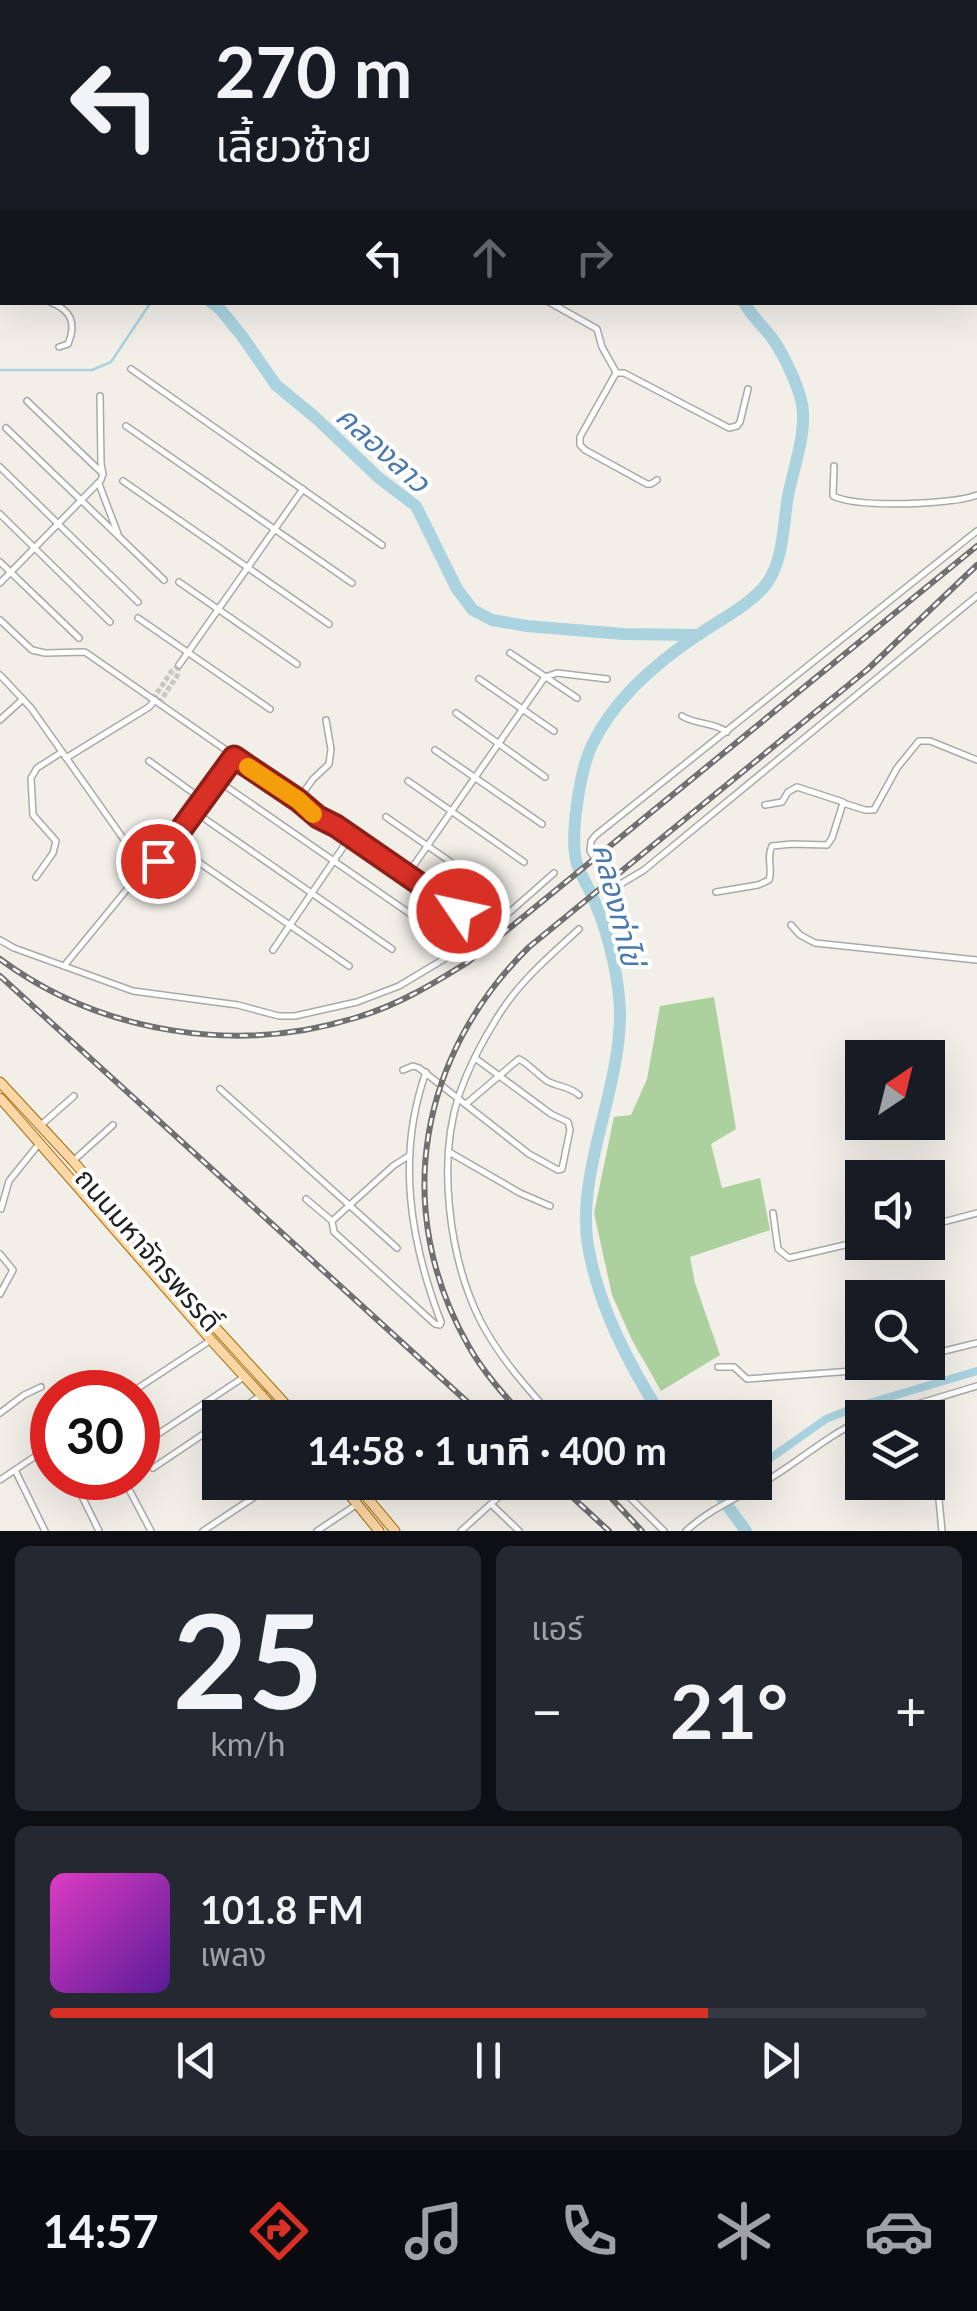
<!DOCTYPE html>
<html lang="th">
<meta charset="utf-8">
<style>
body{margin:0;font-family:Lato,"Noto Sans Thai",sans-serif;background:#242831;color:#f1f3f6;height:100vh;display:flex;flex-direction:column;font-size:38px;white-space:nowrap}
*{box-sizing:border-box;margin:0}
p{font-size:32px;color:#9ea1a6}
.icon{flex:none;width:55px;height:55px;fill:none;stroke:currentColor;stroke-width:2;stroke-linecap:round;stroke-linejoin:round}
.map{position:relative;height:1531px;overflow:hidden}
.side{display:flex;flex-direction:column;gap:15px;padding:15px;background:#0d0f14;flex:1}
.side>*{flex:none}
.hud{position:absolute;left:0px;top:0px;width:978px;height:305px;box-shadow:0 10px 40px #0002;background:#171b24;color:#f1f3f6;overflow:hidden}
.needle{width:65px;rotate:35deg}
.tools{position:absolute;left:845px;top:1040px;display:grid;gap:20px}
.tools a{display:grid;place-items:center;width:100px;height:100px;border-radius:0px;background:#171b24;box-shadow:0 10px 40px #0002;font-size:50px}
.speed{position:absolute;left:30px;top:1370px;display:flex;gap:20px;font-size:50px;font-weight:700;text-align:center}
.speed>*{display:grid;place-content:center;width:130px;height:130px;border-radius:50%;background:#171b24;box-shadow:0 10px 40px #0002;line-height:1}
.speed .limit{border:15px solid #d22;background:#fff;color:#111}
.pin{position:absolute;display:grid;place-items:center;width:85px;height:85px;color:#fff;margin:-42px;border:5px solid #fff;border-radius:50%;box-shadow:0 2px 10px #0007}
.me{position:absolute;width:110px;margin:-55px;rotate:304deg;stroke-linejoin:round;filter:drop-shadow(0 0 8px #0008)}
.turn{display:flex;align-items:center;gap:35px;height:210px;padding:0 50px;font-size:45px}
.turn .icon{width:130px;height:130px;stroke-width:2.5}
.turn b{display:block;font-size:70px;line-height:85px}
.lanes{display:flex;align-items:center;height:95px;padding:0 50px;background:#0003;justify-content:center;gap:50px;direction:ltr}
.lanes .off{opacity:.35}
.big{font-size:75px;font-weight:700;line-height:1.1}
.side .widget{flex:1;display:flex;flex-direction:column;justify-content:center;gap:15px;min-width:0;padding:0 35px;border-radius:15px;background:#242831}
.side .dial{align-items:center;gap:0}
.dial b{font-size:130px;line-height:1}
.song{display:flex;align-items:center;gap:30px}
.cover{width:120px;height:120px;border-radius:15px;background:linear-gradient(135deg,hsl(310 70% 55%),hsl(270 70% 35%))}
.played{height:10px;border-radius:5px;background:linear-gradient(90deg,#d93025 75%,#363941 75%)}
.keys{display:flex;justify-content:space-around;direction:ltr}
.heat{display:flex;justify-content:space-between;align-items:center;font-size:55px;direction:ltr}
.side .tiles{flex:1;display:grid;gap:15px;grid-template-columns:1fr 1fr}
.widget:last-child{grid-column:span 2}
.trip{position:absolute;left:202px;top:1400px;width:570px;height:100px;border-radius:0px;background:#171b24;box-shadow:0 10px 40px #0002;font-weight:700;line-height:100px;text-align:center}
.dock{display:flex;height:160px;justify-content:space-around;align-items:center;background:#090b0e;color:#9ea1a6}
.dock .icon{width:70px;height:70px}
.dock .selected{color:#d93025}
.dock b{font-size:45px;color:#f1f3f6}
.map>svg:first-child{display:block}
</style>
<div class="map">
<svg width="977" height="1531" viewBox="0 0 977 1531">
<rect width="100%" height="100%" fill="#f2efe9"/>
<path fill="#add19e" d="M714 997 736 1129 711 1144 722 1188 760 1178 770 1230 690 1257 695 1283 720 1355 661 1391 632 1340 612 1295 594 1213 614 1117 631 1115 647 1079 660 1006Z"/>
<g fill="none" stroke-linecap="round" stroke-linejoin="round">
<path stroke="#aad3df" stroke-width="2.5" d="M0 370H92L111 362 151 302"/>
<g stroke="#aad3df" stroke-width="8">
<path d="M755 1469 826 1419 859 1406 977 1371"/>
<path d="M719 1495 736 1482"/>
</g>
<g stroke="#aad3df" stroke-width="12">
<path d="M813 2V0"/>
<path d="M0 70H2"/>
<path d="M211 302 220 309 242 336 276 385 316 418 379 478 416 506 457 589 473 610 492 620 527 626 623 634 698 635"/>
<path d="M663 1418C629 1365 599 1308 588 1246 576 1173 620 1091 620 1015 620 982 609 936 596 905 591 891 582 878 577 864 569 838 580 770 592 745 614 699 658 661 701 633 720 620 754 602 767 583 784 559 783 524 788 496 793 470 804 441 803 414 803 393 784 355 772 338 763 326 751 316 744 302"/>
<path d="M710 1482 746 1531"/>
</g>
<g stroke="#c8c6c1" stroke-width="5" stroke-dasharray="5 2.5" stroke-linecap="butt">
<path d="M153 699 171 672 177 667"/>
<path d="M159 703 177 676 179 665"/>
<path d="M301 802 313 807 333 824"/>
</g>
<defs>
<g id="street">
<path d="M339 0V2"/>
<path d="M728 0 732 2"/>
<path d="M274 2 278 0"/>
<path d="M834 2 835 0"/>
<path d="M975 52H977"/>
<path d="M975 90H977"/>
<path d="M975 229H977"/>
<path d="M0 293 2 294"/>
<path d="M50 302C71 310 77 323 68 344L59 347"/>
<path d="M549 302 597 329 602 347 616 372"/>
<path d="M131 369 382 545"/>
<path d="M616 373H624L729 428 737 426 740 422 748 389"/>
<path d="M616 373 580 437V445L585 450 647 484H651L657 480"/>
<path d="M27 401 101 472"/>
<path d="M126 426 352 583"/>
<path d="M6 428 164 580"/>
<path d="M834 466 833 496C858 508 951 505 977 495"/>
<path d="M0 467 138 602"/>
<path d="M123 481 329 624"/>
<path d="M99 484 118 534"/>
<path d="M0 514 110 622"/>
<path d="M977 531 596 835 591 841 590 851 607 879 615 886 619 885 644 870 977 596"/>
<path d="M0 562 79 638"/>
<path d="M179 582 297 664"/>
<path d="M0 583 101 480 103 474 101 464 100 396"/>
<path d="M138 618 270 709"/>
<path d="M0 620 32 650 45 653 85 652 298 800 318 817 336 827 459 911"/>
<path d="M510 653 577 698"/>
<path d="M179 665 303 489"/>
<path d="M0 675 31 708 125 841"/>
<path d="M479 679 554 731"/>
<path d="M456 713 545 777"/>
<path d="M682 716C696 725 714 722 727 732"/>
<path d="M0 720 23 699"/>
<path d="M435 750 542 824"/>
<path d="M66 758 149 707 155 700"/>
<path d="M149 761 203 800"/>
<path d="M408 781 524 862"/>
<path d="M227 787 435 931"/>
<path d="M298 800 313 779 329 764 331 749 326 720"/>
<path d="M765 805 782 802 788 792 797 787 843 802"/>
<path d="M386 817 491 890"/>
<path d="M205 819 392 949"/>
<path d="M181 850 349 966"/>
<path d="M407 875 545 677 557 673 607 679"/>
<path d="M36 877 53 853 56 841 33 815 31 778 37 768 62 752"/>
<path d="M716 892 758 885 769 880C773 869 766 857 772 846L792 844 827 845 832 838 843 803 865 810H874L897 768 919 741H930L977 760"/>
<path d="M791 925 800 935 815 943 977 960"/>
<path d="M0 940 14 948 133 991 238 1005 279 1016H295L357 1002 399 986 464 947 511 911 554 873"/>
<path d="M273 950 350 837"/>
<path d="M64 966 137 877 162 857 233 757"/>
<path d="M403 1070 413 1066 419 1068 529 1154 558 1170 562 1169 570 1130 568 1122 551 1114 475 1058"/>
<path d="M426 1072C396 1156 410 1241 441 1322"/>
<path d="M220 1089 397 1248"/>
<path d="M466 1104 519 1059C530 1065 537 1074 547 1081 558 1087 569 1086 579 1095"/>
<path d="M41 1125 74 1096"/>
<path d="M449 1152 520 1193 550 1206"/>
<path d="M410 1155 393 1166 332 1221 334 1232 435 1324 440 1325 441 1322"/>
<path d="M73 1161 113 1125"/>
<path d="M306 1199 332 1221"/>
<path d="M1 1209 9 1181 38 1145"/>
<path d="M773 1213 778 1249 789 1258 862 1241"/>
<path d="M928 1226 977 1213"/>
<path d="M0 1254 13 1270 0 1294"/>
<path d="M928 1355 977 1343"/>
<path d="M718 1367H734L747 1379 866 1370 898 1362"/>
<path d="M132 1392 211 1340"/>
<path d="M0 1413 24 1395 41 1387"/>
<path d="M228 1418 263 1394"/>
<path d="M554 1418C526 1387 499 1357 480 1320 449 1257 437 1162 459 1095 469 1066 484 1038 500 1013 521 980 551 955 579 929"/>
<path d="M871 1418 977 1386"/>
<path d="M928 1439 934 1448 942 1531"/>
<path d="M140 1446 244 1377"/>
<path d="M153 1468 220 1423"/>
<path d="M15 1470 45 1531"/>
<path d="M73 1478 99 1531"/>
<path d="M123 1478 151 1531"/>
<path d="M0 1480 52 1445"/>
<path d="M614 1482 664 1531"/>
<path d="M492 1505 519 1531"/>
<path d="M203 1531 277 1482"/>
<path d="M317 1531 356 1505"/>
<path d="M461 1531 515 1482"/>
<path d="M686 1531C712 1507 745 1495 774 1476 804 1457 830 1434 862 1420"/>
</g>
<g id="primary">
<path d="M0 1082 73 1161 215 1327 298 1418"/>
<path d="M0 1098 211 1340 282 1418"/>
<path d="M339 1482 379 1531"/>
<path d="M354 1482 395 1531"/>
</g>
</defs>
<use href="#street" stroke="#a9a9a9" stroke-width="8"/>
<use href="#primary" stroke="#a06b00" stroke-width="11"/>
<use href="#street" stroke="#fff" stroke-width="5"/>
<use href="#primary" stroke="#fcd6a4" stroke-width="9"/>
<defs>
<g id="rail">
<path d="M0 959C101 1034 239 1055 358 1017 398 1005 433 984 468 962L977 546"/>
<path d="M0 976 485 1418"/>
<path d="M525 1418C504 1395 483 1372 468 1345 391 1209 419 1055 529 947L868 669 977 565"/>
<path d="M556 1482 609 1531"/>
<path d="M596 1482 642 1531"/>
</g>
</defs>
<use href="#rail" stroke="#707070" stroke-width="6"/>
<use href="#rail" stroke="#fff" stroke-width="2.5" stroke-dasharray="8" stroke-linecap="butt"/>
</g>
<g fill="none" stroke-linecap="round" stroke-linejoin="round">
<defs>
<path id="route" d="M158 861 234 757 298 800 318 817 336 826 459 911"/>
</defs>
<use href="#route" stroke="#8d1f18" stroke-width="25"/>
<use href="#route" stroke="#d93025" stroke-width="18"/>
<path stroke="#f59e0b" stroke-width="18" d="M248 767 298 800 313 814"/>
</g>
<g text-anchor="middle" dominant-baseline="central" stroke-width="8" stroke-linejoin="round" paint-order="stroke">
<g font-size="28" fill="#222" stroke="#fff">
<text transform="translate(149 1249) rotate(49)">ถนนมหาจักรพรรดิ์</text>
</g>
<g font-size="30" font-style="italic" fill="#4a7aab" stroke="#fff">
<text transform="translate(384 448) rotate(42)">คลองลาว</text>
<text transform="translate(619 904) rotate(76)">คลองท่าไข่</text>
</g>
</g>
</svg>
<div class="tools">
<a><svg class="needle" viewBox="-14 -14 28 28"><path d="M0-13l5 13h-10z" fill="#e53935"/><path d="M0 13l5-13h-10z" fill="#9ea1a6"/></svg></a>
<a><svg class="icon" aria-label="sound" viewBox="0 0 24 24"><path d="M4 9h4l5-4v14l-5-4H4zM17 9q2 3 0 6"/></svg></a>
<a><svg class="icon" aria-label="search" viewBox="0 0 24 24"><circle cx="10" cy="10" r="6"/><path d="M15 15l6 6"/></svg></a>
<a><svg class="icon" aria-label="layers" viewBox="0 0 24 24"><path d="M12 4l9 5-9 5-9-5zM3 14l9 5 9-5"/></svg></a>
</div>
<div class="speed"><div class="limit">30</div></div>
<div class="pin" style="left:158px;top:861px;background:#d93025"><svg class="icon" aria-label="arrive" viewBox="0 0 24 24"><path d="M6 21V4h12l-3 4 3 4H6"/></svg></div>
<svg class="me" style="left:459px;top:911px" viewBox="-20 -20 40 40"><circle r="17" fill="#d93025" stroke="#fff" stroke-width="3"/><path d="M0-11L8 9 0 5-8 9z" fill="#fff"/></svg>
<div class="trip">14:58 · 1 นาที · 400 m</div>
<div class="hud">
<div class="turn"><svg class="icon" aria-label="left" viewBox="0 0 24 24"><path d="M17 20v-9H6M10 6l-5 5 5 5"/></svg><div><b>270 m</b>เลี้ยวซ้าย</div></div>
<div class="lanes"><svg class="icon" aria-label="left" viewBox="0 0 24 24"><path d="M17 20v-9H6M10 6l-5 5 5 5"/></svg><svg class="icon off" aria-label="ahead" viewBox="0 0 24 24"><path d="M12 20V5M6 11l6-6 6 6"/></svg><svg class="icon off" aria-label="right" viewBox="0 0 24 24"><path d="M7 20v-9h11M14 6l5 5-5 5"/></svg></div>
</div>
</div>
<section class="side">
<div class="tiles">
<div class="widget dial"><b>25</b><p>km/h</p></div>
<div class="widget"><p>แอร์</p>
<div class="heat"><a>−</a><b class="big">21°</b><a>+</a></div>
</div>
<div class="widget">
<div class="song"><i class="cover"></i><div><b>101.8 FM</b><p>เพลง</p></div></div>
<div class="played"></div>
<div class="keys"><svg class="icon" aria-label="previous" viewBox="0 0 24 24"><path d="M18 5L8 12l10 7zM5 5v14"/></svg><svg class="icon" aria-label="pause" viewBox="0 0 24 24"><path d="M8 5v14M16 5v14"/></svg><svg class="icon" aria-label="next" viewBox="0 0 24 24"><path d="M6 5l10 7-10 7zM19 5v14"/></svg></div>
</div>
</div>
</section>
<nav class="dock">
<b>14:57</b>
<svg class="icon selected" aria-label="directions" viewBox="0 0 24 24"><path d="M12 3l9 9-9 9-9-9zM9 14v-3h6M13 9l2 2-2 2"/></svg>
<svg class="icon" aria-label="music" viewBox="0 0 24 24"><path d="M9 18V5l10-2v13"/><circle cx="6" cy="18" r="3"/><circle cx="16" cy="16" r="3"/></svg>
<svg class="icon" aria-label="phone" viewBox="0 0 24 24"><path d="M5 4h4l2 5-3 2q2 4 5 5l2-3 5 2v4C11 20 4 13 5 4z"/></svg>
<svg class="icon" aria-label="climate" viewBox="0 0 24 24"><path d="M12 3v18M4 7l16 10M4 17L20 7"/></svg>
<svg class="icon" aria-label="car" viewBox="0 0 24 24"><path d="M5 17H2v-5l4-1 3-4h7l3 4 3 1v5h-3M9 17h6M6 11h13"/><circle cx="7" cy="17" r="2"/><circle cx="17" cy="17" r="2"/></svg>
</nav>
